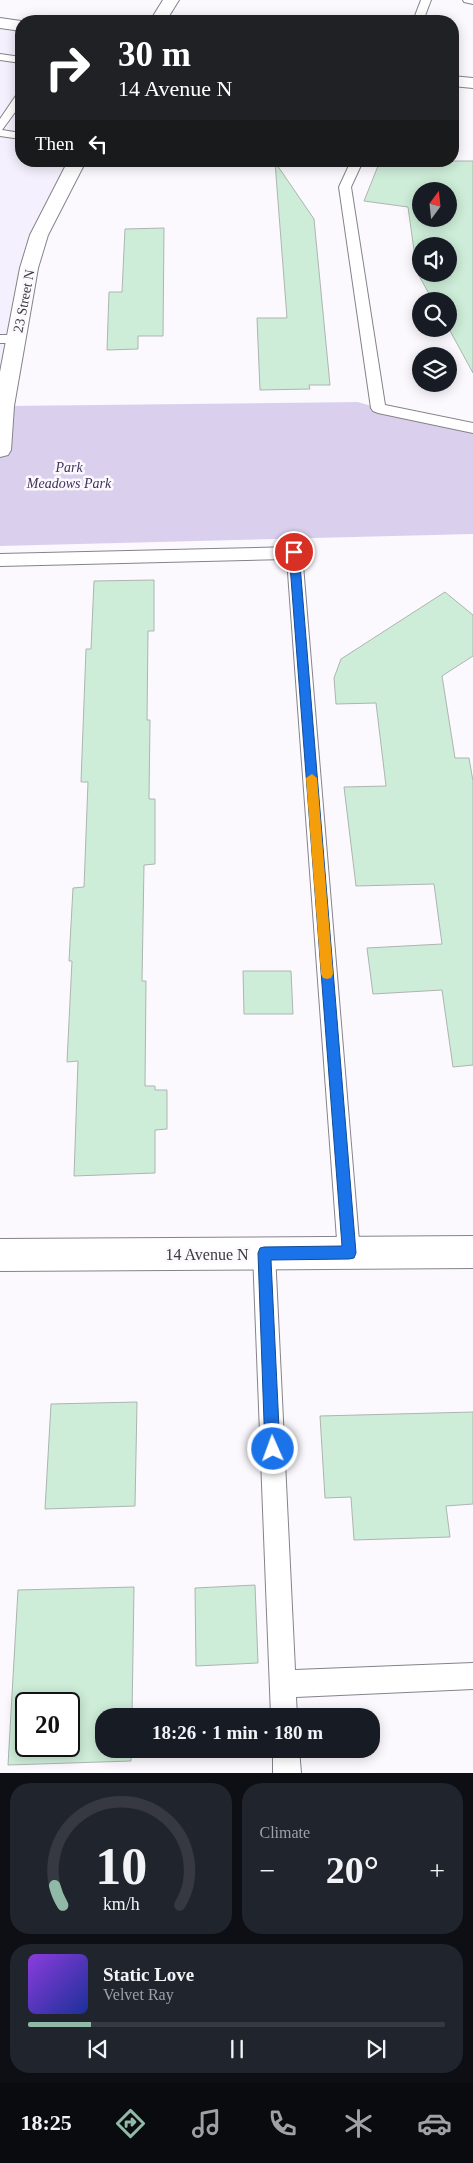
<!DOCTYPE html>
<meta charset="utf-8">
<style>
body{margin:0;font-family:Georgia,serif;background:#20242c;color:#f1f3f6;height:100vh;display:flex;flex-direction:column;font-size:19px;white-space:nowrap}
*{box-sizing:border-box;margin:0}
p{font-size:16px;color:#9ea1a6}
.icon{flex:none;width:28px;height:28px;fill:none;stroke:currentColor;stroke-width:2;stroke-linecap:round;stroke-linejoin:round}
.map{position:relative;height:1773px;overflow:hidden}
.sheet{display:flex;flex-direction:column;gap:10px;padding:10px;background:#0d0f14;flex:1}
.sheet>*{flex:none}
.guide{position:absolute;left:15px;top:15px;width:444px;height:152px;border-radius:20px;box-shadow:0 2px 12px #0003;background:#202124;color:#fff;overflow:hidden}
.needle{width:32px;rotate:15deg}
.buttons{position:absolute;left:412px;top:182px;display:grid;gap:10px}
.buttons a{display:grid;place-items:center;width:45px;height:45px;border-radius:50%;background:#171b24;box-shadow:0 2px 12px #0003;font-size:25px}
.speed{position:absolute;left:15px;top:1692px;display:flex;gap:10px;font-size:25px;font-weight:700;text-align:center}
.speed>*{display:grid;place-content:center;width:65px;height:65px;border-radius:50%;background:#171b24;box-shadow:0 2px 12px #0003;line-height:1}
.speed .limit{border:2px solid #111;border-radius:8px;background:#fff;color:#111}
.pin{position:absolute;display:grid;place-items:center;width:42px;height:42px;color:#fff;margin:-21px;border:2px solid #fff;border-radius:50%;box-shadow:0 1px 5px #0007}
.me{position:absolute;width:55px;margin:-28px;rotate:358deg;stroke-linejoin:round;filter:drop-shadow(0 0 4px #0008)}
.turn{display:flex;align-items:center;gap:18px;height:105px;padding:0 20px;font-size:22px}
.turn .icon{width:65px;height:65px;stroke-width:2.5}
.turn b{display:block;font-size:35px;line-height:42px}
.then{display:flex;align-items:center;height:48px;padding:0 20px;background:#0003;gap:10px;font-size:19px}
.big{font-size:38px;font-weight:800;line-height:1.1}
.sheet .card{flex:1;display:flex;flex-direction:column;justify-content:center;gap:8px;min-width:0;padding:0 18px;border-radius:20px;background:#20242c}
.sheet .dial{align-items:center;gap:0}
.dial svg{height:130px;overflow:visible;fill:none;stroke:#363941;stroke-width:7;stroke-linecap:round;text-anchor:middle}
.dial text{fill:#f1f3f6;stroke:none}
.song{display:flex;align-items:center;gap:15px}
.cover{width:60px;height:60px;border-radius:8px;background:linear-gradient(135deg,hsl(270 70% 55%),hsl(230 70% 35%))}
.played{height:5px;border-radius:2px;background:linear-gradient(90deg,#90b9a7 15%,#363941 15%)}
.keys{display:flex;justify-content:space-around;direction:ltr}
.heat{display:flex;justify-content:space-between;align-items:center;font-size:28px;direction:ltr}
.sheet .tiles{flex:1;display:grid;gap:10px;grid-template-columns:1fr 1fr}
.card:last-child{grid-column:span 2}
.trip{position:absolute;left:95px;top:1708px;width:285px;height:50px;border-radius:20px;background:#171b24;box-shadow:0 2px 12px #0003;font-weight:800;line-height:50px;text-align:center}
.dock{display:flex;height:80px;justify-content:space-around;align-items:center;background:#090b0e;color:#9ea1a6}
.dock .icon{width:35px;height:35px}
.dock .active{color:#90b9a7}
.dock b{font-size:22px;color:#f1f3f6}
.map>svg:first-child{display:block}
</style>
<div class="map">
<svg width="473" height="1773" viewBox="0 0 473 1773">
<rect width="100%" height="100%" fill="#fbf9fe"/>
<path fill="#f4f0fd" d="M0 23 21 26V161H77L39 235 0 450Z"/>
<path fill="#dad0ed" d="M358 402 378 408 473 428V534L0 546V450L4 406Z"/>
<g fill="#cdedd8" stroke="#adb5b0" fill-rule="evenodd">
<path d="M380 161H473V373L449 329V301H433L417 272 408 207 364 201ZM421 191H449V219H421ZM421 246H449V274H421Z"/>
<path d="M275 162 314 219 330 385H309L310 389 260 390 257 318H287Z"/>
<path d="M164 228 163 336H138V349L107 350 109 292H122L125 229Z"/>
<path d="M154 580V631H148L147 720H150L149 799H155V864L144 865 142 981H146L145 1086H155V1090H167V1129L155 1130V1173L74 1176 78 1061 67 1062 72 961H69L73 888 84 887 88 782H81L86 649H91L94 581Z"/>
<path d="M445 592 473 615V656L442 676 455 758H469L473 781V1065L453 1067 442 990 373 994 367 948 442 944 434 884 356 886 344 787 386 786 376 703 336 704 334 678 341 659Z"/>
<path d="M243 971H291L293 1014H244Z"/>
<path d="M137 1402 135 1506 45 1509 51 1404Z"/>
<path d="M473 1412V1504L446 1506 450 1537 354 1540 351 1497 325 1498 320 1416Z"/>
<path d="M255 1585 258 1663 196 1666 195 1588Z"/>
<path d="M134 1587 132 1716H104V1749H131V1761L8 1765 18 1590ZM26 1704H69V1746H26Z"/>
</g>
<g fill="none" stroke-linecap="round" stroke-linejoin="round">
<defs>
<g id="lane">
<path d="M421 0H431L423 21H413Z"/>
<path d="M463 0H473V4L464 2Z"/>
<path d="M0 54 21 57V63L0 60Z"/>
<path d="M21 93V104L2 130 21 133V139L0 136V119L17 94Z"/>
<path d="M351 161H363L351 187 385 405 473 423V433L378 413 373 411 371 408 339 187Z"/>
<path d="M0 335H16L23 339 16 343H0Z"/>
<path d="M294 547 300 549 302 553 360 1253 357 1261 349 1264 341 1261 338 1253 287 559 0 566V554Z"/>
<path d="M264 1242 272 1245 275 1253 295 1670 473 1663V1689L296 1697 297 1716H271L253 1253 256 1245Z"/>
<path d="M273 1749H299L301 1773H273Z"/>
</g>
<g id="street">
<path d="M452 76 473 78V88L452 86Z"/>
<path d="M473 1236V1268L0 1271V1239Z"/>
</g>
<g id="secondary">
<path d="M163 0H179L166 21H150Z"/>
<path d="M0 18 21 21V31L0 28Z"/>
<path d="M68 161H86L48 235 38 268 14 406 11 450 8 455 0 457V372L20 268 30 235Z"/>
</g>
</defs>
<use href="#lane" stroke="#85838a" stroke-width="2"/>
<use href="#street" stroke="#85838a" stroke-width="2"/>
<use href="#secondary" stroke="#85838a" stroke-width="2"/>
<use href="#lane" fill="#fff" fill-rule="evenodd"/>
<use href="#street" fill="#fff" fill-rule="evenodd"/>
<use href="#secondary" fill="#fff" fill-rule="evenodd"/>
</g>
<path fill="#1a73e8" stroke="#114b97" d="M294 549 299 552 356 1253 354 1258 349 1259 271 1260 280 1449 278 1454 273 1457 268 1454 265 1449 258 1253 260 1248 264 1247 342 1246 289 552Z"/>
<path fill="#f59e0b" d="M312 774 317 778 333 974 331 978 327 979 323 978 321 974 306 778Z"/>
<g text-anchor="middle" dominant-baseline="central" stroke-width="5" stroke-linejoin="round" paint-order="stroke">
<g font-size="14" fill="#3a393c" stroke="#fbf9fe">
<text transform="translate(24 301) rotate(-79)">23 Street N</text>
</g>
<g font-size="14" font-style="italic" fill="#42315b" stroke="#fbf9fe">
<text x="69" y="467">Park<tspan x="69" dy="16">Meadows Park</tspan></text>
</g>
<g font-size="16" fill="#3a393c" stroke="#fbf9fe">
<text x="207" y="1254">14 Avenue N</text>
</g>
</g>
</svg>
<div class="buttons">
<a><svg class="needle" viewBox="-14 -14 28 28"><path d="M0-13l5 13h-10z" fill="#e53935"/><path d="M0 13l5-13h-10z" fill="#9ea1a6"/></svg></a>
<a><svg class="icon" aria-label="sound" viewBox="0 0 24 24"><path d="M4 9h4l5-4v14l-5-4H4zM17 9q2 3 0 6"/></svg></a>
<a><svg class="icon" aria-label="search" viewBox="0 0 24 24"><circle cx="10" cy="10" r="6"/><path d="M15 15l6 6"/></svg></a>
<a><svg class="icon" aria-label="layers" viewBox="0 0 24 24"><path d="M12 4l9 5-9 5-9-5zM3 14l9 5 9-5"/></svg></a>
</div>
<div class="speed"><div class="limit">20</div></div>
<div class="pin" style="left:294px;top:552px;background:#d93025"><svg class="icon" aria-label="arrive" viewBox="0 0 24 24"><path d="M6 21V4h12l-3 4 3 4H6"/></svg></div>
<svg class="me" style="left:273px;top:1449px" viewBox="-20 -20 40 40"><circle r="17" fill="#1a73e8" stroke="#fff" stroke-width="3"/><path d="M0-11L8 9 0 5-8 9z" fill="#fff"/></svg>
<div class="trip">18:26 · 1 min · 180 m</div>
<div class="guide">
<div class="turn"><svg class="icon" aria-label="right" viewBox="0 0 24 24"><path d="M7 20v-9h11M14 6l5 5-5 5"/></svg><div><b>30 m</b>14 Avenue N</div></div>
<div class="then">Then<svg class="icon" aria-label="left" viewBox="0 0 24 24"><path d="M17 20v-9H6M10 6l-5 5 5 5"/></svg></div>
</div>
</div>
<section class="sheet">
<div class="tiles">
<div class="card dial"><svg viewBox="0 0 100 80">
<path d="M14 69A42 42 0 1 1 86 69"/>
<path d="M14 69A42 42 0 0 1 9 57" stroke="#90b9a7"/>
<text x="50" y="56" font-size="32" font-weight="700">10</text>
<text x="50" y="72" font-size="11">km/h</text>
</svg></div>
<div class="card"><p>Climate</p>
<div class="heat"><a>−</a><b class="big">20°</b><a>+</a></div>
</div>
<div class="card">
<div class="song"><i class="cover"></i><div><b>Static Love</b><p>Velvet Ray</p></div></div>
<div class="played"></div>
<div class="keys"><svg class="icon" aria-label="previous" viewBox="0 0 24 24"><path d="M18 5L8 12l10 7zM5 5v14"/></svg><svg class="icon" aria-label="pause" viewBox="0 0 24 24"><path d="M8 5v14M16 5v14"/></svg><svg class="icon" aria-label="next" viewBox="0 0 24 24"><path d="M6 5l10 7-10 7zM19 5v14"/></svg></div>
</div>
</div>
</section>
<nav class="dock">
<b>18:25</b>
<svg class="icon active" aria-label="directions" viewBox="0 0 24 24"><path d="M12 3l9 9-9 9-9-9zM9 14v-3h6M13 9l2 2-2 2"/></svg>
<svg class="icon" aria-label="music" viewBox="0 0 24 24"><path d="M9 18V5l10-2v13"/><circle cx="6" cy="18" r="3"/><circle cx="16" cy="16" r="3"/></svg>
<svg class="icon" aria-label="phone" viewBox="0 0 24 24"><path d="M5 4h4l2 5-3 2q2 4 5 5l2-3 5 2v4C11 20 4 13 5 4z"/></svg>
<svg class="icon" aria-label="climate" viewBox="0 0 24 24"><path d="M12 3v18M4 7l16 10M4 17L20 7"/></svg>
<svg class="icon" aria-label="car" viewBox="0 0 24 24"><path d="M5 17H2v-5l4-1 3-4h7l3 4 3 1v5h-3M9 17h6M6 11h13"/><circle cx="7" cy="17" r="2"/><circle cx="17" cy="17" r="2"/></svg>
</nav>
